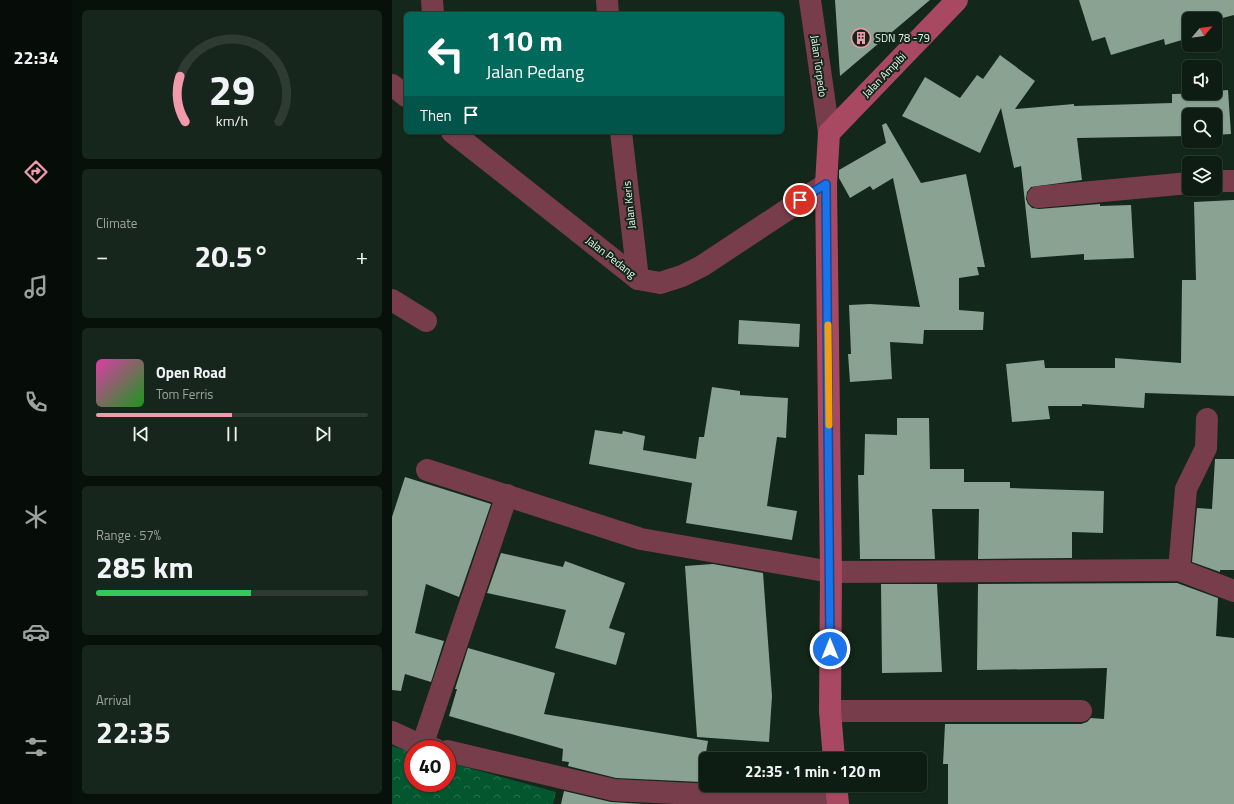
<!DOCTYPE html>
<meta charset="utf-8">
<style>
body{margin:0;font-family:"Titillium Web",sans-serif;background:#17261d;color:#f1f3f6;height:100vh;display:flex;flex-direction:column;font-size:15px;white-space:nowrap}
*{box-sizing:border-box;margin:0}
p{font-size:13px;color:#9ba2a0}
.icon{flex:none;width:22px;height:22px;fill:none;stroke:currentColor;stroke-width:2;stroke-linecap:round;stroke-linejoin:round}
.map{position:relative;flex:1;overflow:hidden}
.drawer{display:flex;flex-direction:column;gap:10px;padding:10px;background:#08100b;width:320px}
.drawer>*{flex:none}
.banner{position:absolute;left:12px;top:12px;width:380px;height:122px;border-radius:6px;box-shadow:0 1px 3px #0004,0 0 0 1px #2e3b34;background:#00695c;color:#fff;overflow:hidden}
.needle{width:26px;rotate:61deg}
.fabs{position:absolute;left:790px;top:12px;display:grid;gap:8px}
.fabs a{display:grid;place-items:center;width:40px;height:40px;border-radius:6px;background:#0e1d14;box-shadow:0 1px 3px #0004,0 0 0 1px #2e3b34;font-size:20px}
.speed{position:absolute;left:12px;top:740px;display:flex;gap:8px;font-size:20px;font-weight:700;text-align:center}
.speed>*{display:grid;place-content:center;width:52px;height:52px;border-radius:50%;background:#0e1d14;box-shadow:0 1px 3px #0004,0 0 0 1px #2e3b34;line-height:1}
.speed .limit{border:6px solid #d22;background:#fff;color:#111}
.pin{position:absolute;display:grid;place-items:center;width:34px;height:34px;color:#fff;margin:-17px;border:2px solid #fff;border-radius:50%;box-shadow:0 1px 4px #0007}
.me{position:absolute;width:44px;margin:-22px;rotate:0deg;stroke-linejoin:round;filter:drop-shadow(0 0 3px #0008)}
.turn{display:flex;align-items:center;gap:14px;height:84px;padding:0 16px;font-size:18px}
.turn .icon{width:52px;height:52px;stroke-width:2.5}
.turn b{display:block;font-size:28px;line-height:34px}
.then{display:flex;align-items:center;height:38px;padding:0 16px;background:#0003;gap:8px;font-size:15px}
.big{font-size:30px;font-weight:700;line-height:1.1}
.drawer .card{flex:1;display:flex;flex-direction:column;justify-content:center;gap:6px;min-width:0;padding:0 14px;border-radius:6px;background:#17261d}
.drawer .dial{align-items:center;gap:0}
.dial svg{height:104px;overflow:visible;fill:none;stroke:#2e3b34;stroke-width:7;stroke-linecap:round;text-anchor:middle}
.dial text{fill:#f1f3f6;stroke:none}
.song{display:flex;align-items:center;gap:12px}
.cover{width:48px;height:48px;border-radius:6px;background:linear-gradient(135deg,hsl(320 70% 55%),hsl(120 70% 35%))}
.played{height:4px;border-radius:2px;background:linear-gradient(90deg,#f29aac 50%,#2e3b34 50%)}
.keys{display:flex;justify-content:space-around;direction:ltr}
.heat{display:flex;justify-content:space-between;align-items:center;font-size:22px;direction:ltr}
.charge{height:6px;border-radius:3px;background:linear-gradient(90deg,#34c759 57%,#2e3b34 0)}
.trip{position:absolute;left:307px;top:752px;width:228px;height:40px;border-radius:6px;background:#0e1d14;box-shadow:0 1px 3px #0004,0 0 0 1px #2e3b34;font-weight:700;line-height:40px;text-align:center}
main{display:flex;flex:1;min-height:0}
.dock{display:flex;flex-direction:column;width:72px;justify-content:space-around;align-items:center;background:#060c08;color:#9ba2a0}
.dock .icon{width:28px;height:28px}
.dock .active{color:#f29aac}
.dock b{font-size:18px;color:#f1f3f6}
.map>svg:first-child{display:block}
</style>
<main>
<nav class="dock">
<b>22:34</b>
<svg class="icon active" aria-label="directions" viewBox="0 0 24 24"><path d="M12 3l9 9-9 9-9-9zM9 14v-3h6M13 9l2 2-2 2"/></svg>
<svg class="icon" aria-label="music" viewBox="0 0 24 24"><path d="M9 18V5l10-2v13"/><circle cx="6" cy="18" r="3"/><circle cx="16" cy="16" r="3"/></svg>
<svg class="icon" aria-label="phone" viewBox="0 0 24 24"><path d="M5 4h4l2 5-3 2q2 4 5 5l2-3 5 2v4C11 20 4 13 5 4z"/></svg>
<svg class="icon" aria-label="climate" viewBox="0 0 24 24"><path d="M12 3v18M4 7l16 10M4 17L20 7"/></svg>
<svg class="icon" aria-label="car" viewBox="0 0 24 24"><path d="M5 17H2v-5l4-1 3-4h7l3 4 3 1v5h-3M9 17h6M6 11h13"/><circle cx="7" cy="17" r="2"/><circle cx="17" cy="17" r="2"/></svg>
<svg class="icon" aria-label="filters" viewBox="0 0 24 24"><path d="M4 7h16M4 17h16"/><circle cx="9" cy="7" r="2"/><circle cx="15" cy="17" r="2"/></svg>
</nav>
<section class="drawer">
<div class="card dial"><svg viewBox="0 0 100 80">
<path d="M14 69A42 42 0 1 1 86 69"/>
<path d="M14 69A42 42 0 0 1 10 34" stroke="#f29aac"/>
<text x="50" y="56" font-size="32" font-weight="700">29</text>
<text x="50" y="72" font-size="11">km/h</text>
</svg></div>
<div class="card"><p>Climate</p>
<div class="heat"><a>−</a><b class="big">20.5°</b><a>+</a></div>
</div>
<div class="card">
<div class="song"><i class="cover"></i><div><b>Open Road</b><p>Tom Ferris</p></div></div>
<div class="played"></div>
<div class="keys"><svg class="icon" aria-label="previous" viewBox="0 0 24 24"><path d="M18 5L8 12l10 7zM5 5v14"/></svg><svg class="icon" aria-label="pause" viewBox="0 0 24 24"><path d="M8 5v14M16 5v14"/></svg><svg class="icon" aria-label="next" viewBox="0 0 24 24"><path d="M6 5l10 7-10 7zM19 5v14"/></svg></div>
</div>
<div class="card"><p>Range · 57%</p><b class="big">285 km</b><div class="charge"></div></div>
<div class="card"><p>Arrival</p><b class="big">22:35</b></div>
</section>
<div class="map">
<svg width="842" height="804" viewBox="0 0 842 804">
<defs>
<pattern id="forest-crowns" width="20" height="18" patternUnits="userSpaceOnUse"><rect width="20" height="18" fill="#02572e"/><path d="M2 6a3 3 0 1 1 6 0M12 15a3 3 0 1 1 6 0" fill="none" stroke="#27704d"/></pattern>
</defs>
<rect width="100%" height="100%" fill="#13271a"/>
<path fill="url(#forest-crowns)" d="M0 746 21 752V783H55V762L164 792 161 804H0Z"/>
<g fill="#8aa291">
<path d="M443 0H538L448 76Z"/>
<path d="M687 0H842V15L823 20 797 19V38L773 45 772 39 719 55 713 37 700 41Z"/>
<path d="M608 55 643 81 623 109 682 104V106L780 103V94L823 93V91L836 90 839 134 823 135V115H797V136L685 138 690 180 639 187 635 192 634 199 636 204 640 208 647 209 708 204V206L739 205 742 258 692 260V254L639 258 629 166 622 168 609 108 588 153 510 116 533 77 568 98 585 75 591 79Z"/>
<path d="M494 123 529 183 574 174 593 267H585L587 275 567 278V310L592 312 591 330H532L531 344 498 342 500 379 458 382 456 354H459L457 305 478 304 528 307 501 178 481 190 478 186 458 198 447 178V170L494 143 490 125Z"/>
<path d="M842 200V396L753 393 752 408 690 404V406H656L658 419 620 422 614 364 652 360 653 368H723V358L789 363 790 280H804L802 202Z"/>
<path d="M347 320 408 324 407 347 346 344Z"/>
<path d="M320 387 348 391V395L396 398 394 438 385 437 375 506 405 511 400 540 294 523 300 483 197 464 203 430 230 434 231 431 253 436 251 450 304 459 307 437H312Z"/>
<path d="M505 418H537L538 469H572V482H618V488L712 491 711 533 680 532V558L586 559 587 509H540L543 559H468L466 475H472L473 434 505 435Z"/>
<path d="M823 459H842V570H828V572L800 562 805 508 820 509Z"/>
<path d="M13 477 99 504 67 597 34 584 23 633 52 641 39 682 13 674 9 691 0 690V517Z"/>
<path d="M109 553 171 567 173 561 233 583 217 628 233 633 224 665 163 648 174 610 95 593Z"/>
<path d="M321 564 371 573 380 696 377 742 305 737 293 566Z"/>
<path d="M785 583 826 598 824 636 842 638V804H556V764H551L553 724H689L695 722 699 718 712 719 715 668 585 670 586 584Z"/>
<path d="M489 584H545L550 672 490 673Z"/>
<path d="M76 648 163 673 152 714 316 741 309 782 224 778 176 766 177 762 170 761 171 749 57 716 65 689H63Z"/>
<path d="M172 791 219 802 252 804H169Z"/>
</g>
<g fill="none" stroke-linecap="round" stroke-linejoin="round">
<g stroke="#783d4a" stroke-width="22">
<path d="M40 0 41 14"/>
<path d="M215 0 216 14"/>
<path d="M418 0 437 133"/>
<path d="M0 85 14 96"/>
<path d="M60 132 246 279 268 283 290 276 310 266 434 184"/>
<path d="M229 132 246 279"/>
<path d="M823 181H842"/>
<path d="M646 197 797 183"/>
<path d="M0 300 34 321"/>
<path d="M35 470 249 539 439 572 787 570 842 591"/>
<path d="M787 570 794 489 814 448 815 419"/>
<path d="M438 711H689"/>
<path d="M0 732 30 746 43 749"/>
<path d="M30 746 115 495"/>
<path d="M55 751 222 790 445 801"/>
</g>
<g stroke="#a84961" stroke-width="22">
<path d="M442 759 438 711 439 572 434 184 437 133 565 0"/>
<path d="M444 785 446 804"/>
</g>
</g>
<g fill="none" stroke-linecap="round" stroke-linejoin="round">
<defs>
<path id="route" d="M408 200 434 184 438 649"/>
</defs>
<use href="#route" stroke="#114b97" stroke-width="10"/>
<use href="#route" stroke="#1a73e8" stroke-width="7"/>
<path stroke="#f59e0b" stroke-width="7" d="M436 325 437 425"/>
</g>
<defs>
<symbol id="building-ring" viewBox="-11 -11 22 22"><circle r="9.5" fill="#13271a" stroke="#f29aac" stroke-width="1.5"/><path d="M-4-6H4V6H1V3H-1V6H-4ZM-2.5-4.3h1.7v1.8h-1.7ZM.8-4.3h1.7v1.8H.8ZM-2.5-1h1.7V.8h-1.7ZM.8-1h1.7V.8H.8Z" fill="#f29aac"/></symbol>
</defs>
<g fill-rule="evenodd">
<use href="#building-ring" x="458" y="27" width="22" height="22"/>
</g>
<g text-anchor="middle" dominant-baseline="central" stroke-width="4" stroke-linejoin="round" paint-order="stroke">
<g font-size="11" fill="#ebf8ee" stroke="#13271a" text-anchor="start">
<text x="483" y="38">SDN 78 -79</text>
</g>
<g font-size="11" fill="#ebf8ee" stroke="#13271a">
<text transform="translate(427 66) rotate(82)">Jalan Torpedo</text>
<text transform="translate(492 75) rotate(-46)">Jalan Ampibi</text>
<text transform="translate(237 205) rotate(-96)">Jalan Keris</text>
<text transform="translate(219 257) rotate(38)">Jalan Pedang</text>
</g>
</g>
</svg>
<div class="fabs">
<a><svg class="needle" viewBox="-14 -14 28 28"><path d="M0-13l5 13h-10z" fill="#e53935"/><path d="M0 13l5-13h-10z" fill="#9ba2a0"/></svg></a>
<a><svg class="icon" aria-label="sound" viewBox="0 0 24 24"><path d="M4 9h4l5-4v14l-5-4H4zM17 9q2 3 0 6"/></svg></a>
<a><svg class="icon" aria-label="search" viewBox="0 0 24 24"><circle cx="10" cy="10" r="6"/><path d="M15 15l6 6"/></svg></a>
<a><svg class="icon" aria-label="layers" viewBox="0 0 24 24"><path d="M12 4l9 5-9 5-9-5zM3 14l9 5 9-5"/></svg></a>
</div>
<div class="speed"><div class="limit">40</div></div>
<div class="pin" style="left:408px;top:200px;background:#d93025"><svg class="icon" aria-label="arrive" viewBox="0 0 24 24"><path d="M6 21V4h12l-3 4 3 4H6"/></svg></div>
<svg class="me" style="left:438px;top:649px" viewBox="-20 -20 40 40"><circle r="17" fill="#1a73e8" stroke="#fff" stroke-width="3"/><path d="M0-11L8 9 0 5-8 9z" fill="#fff"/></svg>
<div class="trip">22:35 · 1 min · 120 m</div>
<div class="banner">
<div class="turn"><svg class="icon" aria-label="left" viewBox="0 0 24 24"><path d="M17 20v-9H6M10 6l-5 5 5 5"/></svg><div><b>110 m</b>Jalan Pedang</div></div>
<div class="then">Then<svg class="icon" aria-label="arrive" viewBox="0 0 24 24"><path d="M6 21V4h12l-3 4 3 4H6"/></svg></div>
</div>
</div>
</main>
